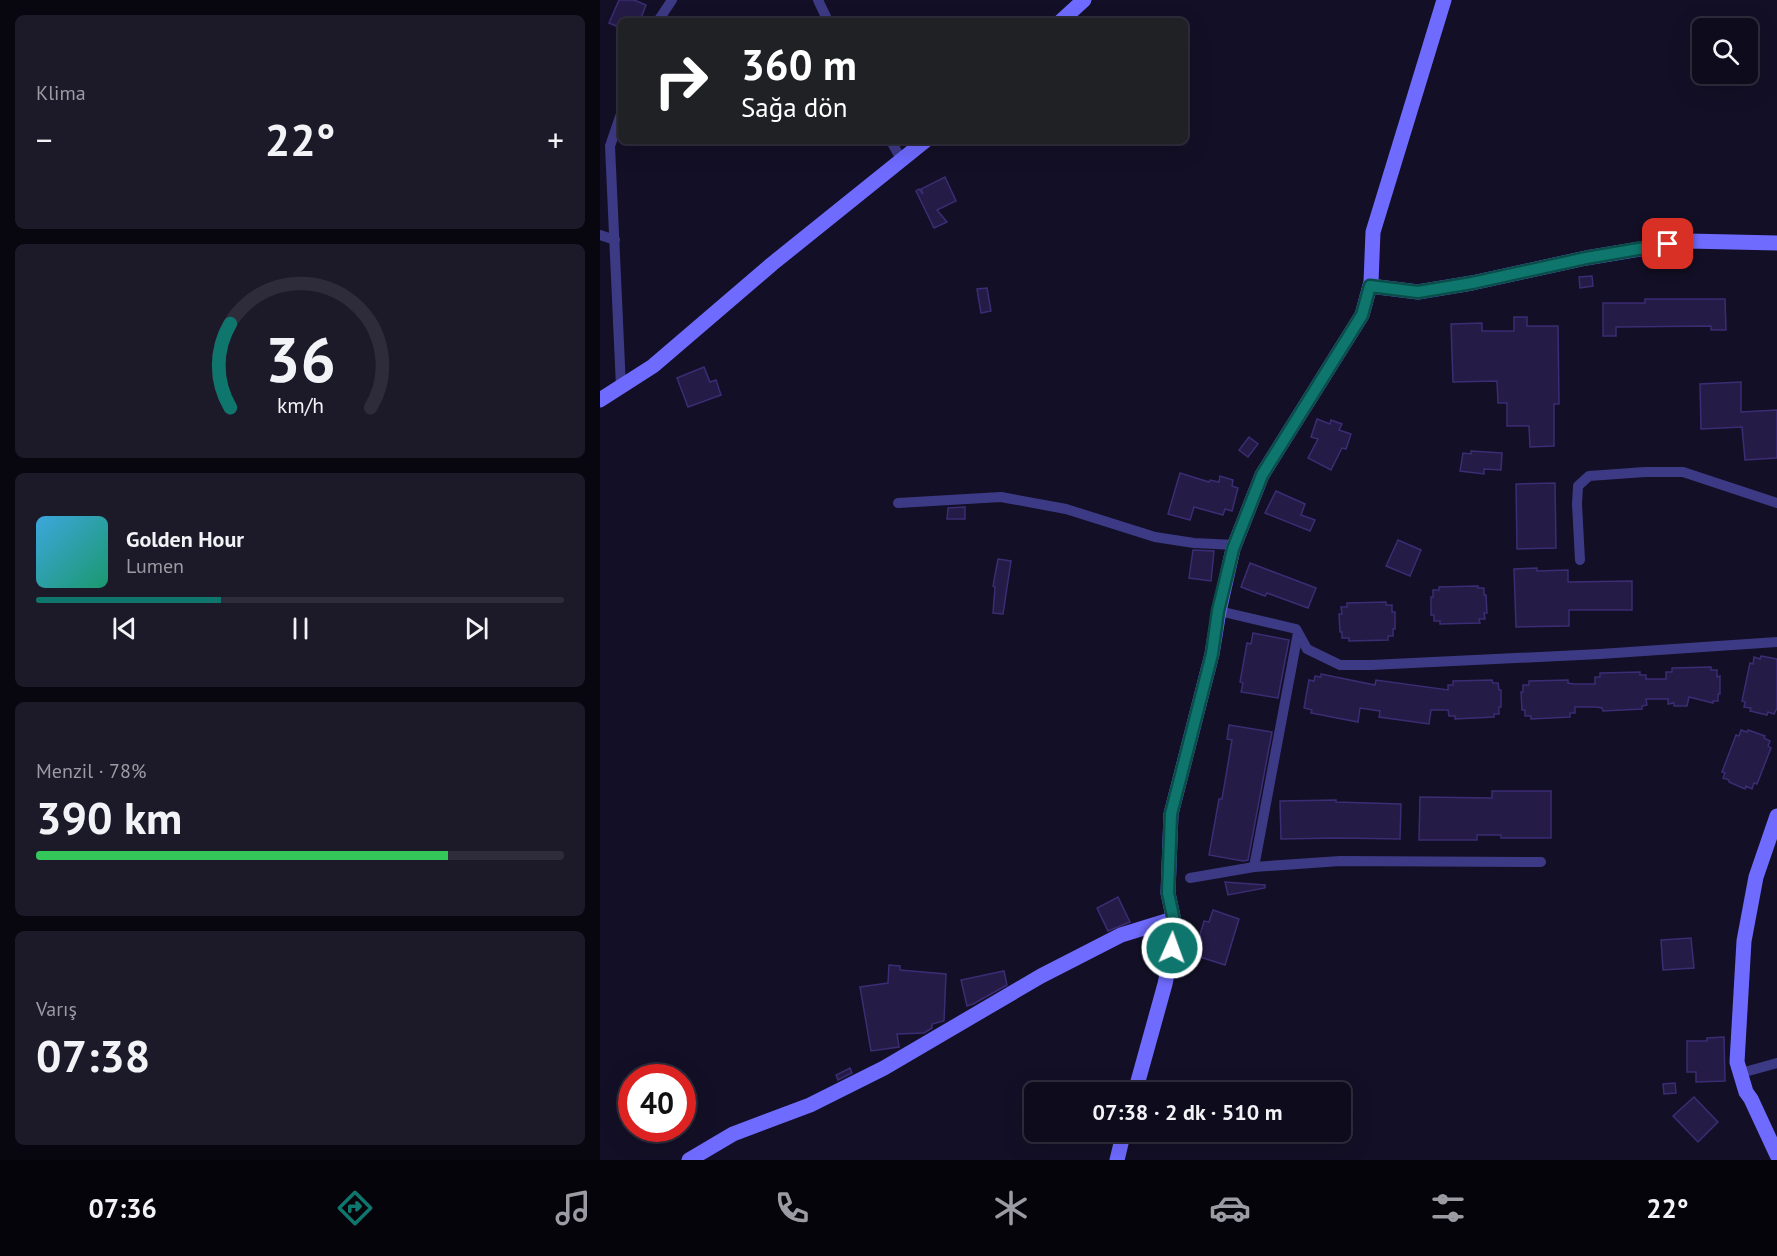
<!DOCTYPE html>
<html lang="tr">
<meta charset="utf-8">
<style>
body{margin:0;font-family:"PT Sans",sans-serif;background:#1c1929;color:#f1f3f6;height:100vh;display:flex;flex-direction:column;font-size:22px;white-space:nowrap}
*{box-sizing:border-box;margin:0}
p{font-size:20px;color:#9b9ba3}
.icon{flex:none;width:33px;height:33px;fill:none;stroke:currentColor;stroke-width:2;stroke-linecap:round;stroke-linejoin:round}
.map{position:relative;flex:1;overflow:hidden}
.sheet{display:flex;flex-direction:column;gap:15px;padding:15px;background:#08060f;width:600px}
.sheet>*{flex:none}
.top-card{position:absolute;left:18px;top:18px;width:570px;height:126px;border-radius:9px;box-shadow:0 6px 24px #0002,0 0 0 2px #2e2b3b;background:#202124;color:#fff;overflow:hidden}
.tools{position:absolute;left:1092px;top:18px;display:grid;gap:12px}
.tools a{display:grid;place-items:center;width:66px;height:66px;border-radius:9px;background:#0e0b1c;box-shadow:0 6px 24px #0002,0 0 0 2px #2e2b3b;font-size:30px}
.speed{position:absolute;left:18px;top:1064px;display:flex;gap:12px;font-size:30px;font-weight:700;text-align:center}
.speed>*{display:grid;place-content:center;width:78px;height:78px;border-radius:50%;background:#0e0b1c;box-shadow:0 6px 24px #0002,0 0 0 2px #2e2b3b;line-height:1}
.speed .limit{border:9px solid #d22;background:#fff;color:#111}
.pin{position:absolute;display:grid;place-items:center;width:51px;height:51px;color:#fff;margin:-26px;border-radius:12px;box-shadow:0 3px 9px #0006}
.me{position:absolute;width:66px;margin:-33px;rotate:2deg;stroke-linejoin:round;filter:drop-shadow(0 0 4px #0008)}
.turn{display:flex;align-items:center;gap:21px;height:126px;padding:0 24px;font-size:27px}
.turn .icon{width:78px;height:78px;stroke-width:2.5}
.turn b{display:block;font-size:42px;line-height:51px}
.big{font-size:45px;font-weight:700;line-height:1.1}
.sheet .widget{flex:1;display:flex;flex-direction:column;justify-content:center;gap:9px;min-width:0;padding:0 21px;border-radius:9px;background:#1c1929}
.sheet .dial{align-items:center;gap:0}
.dial svg{height:156px;overflow:visible;fill:none;stroke:#2e2b3b;stroke-width:7;stroke-linecap:round;text-anchor:middle}
.dial text{fill:#f1f3f6;stroke:none}
.song{display:flex;align-items:center;gap:18px}
.cover{width:72px;height:72px;border-radius:9px;background:linear-gradient(135deg,hsl(200 70% 55%),hsl(160 70% 35%))}
.played{height:6px;border-radius:3px;background:linear-gradient(90deg,#0f766e 35%,#2e2b3b 35%)}
.keys{display:flex;justify-content:space-around;direction:ltr}
.heat{display:flex;justify-content:space-between;align-items:center;font-size:33px;direction:ltr}
.charge{height:9px;border-radius:4px;background:linear-gradient(90deg,#34c759 78%,#2e2b3b 0)}
.trip{position:absolute;left:424px;top:1082px;width:327px;height:60px;border-radius:9px;background:#0e0b1c;box-shadow:0 6px 24px #0002,0 0 0 2px #2e2b3b;font-weight:700;line-height:60px;text-align:center}
.tab-bar{display:flex;height:96px;justify-content:space-around;align-items:center;background:#06040b;color:#9b9ba3}
.tab-bar .icon{width:42px;height:42px}
.tab-bar .selected{color:#0f766e}
.tab-bar b{font-size:27px;color:#f1f3f6}
main{display:flex;flex:1;min-height:0}
.map>svg:first-child{display:block}
</style>
<main>
<section class="sheet">
<div class="widget"><p>Klima</p>
<div class="heat"><a>−</a><b class="big">22°</b><a>+</a></div>
</div>
<div class="widget dial"><svg viewBox="0 0 100 80">
<path d="M14 69A42 42 0 1 1 86 69"/>
<path d="M14 69A42 42 0 0 1 14 26" stroke="#0f766e"/>
<text x="50" y="56" font-size="32" font-weight="700">36</text>
<text x="50" y="72" font-size="11">km/h</text>
</svg></div>
<div class="widget">
<div class="song"><i class="cover"></i><div><b>Golden Hour</b><p>Lumen</p></div></div>
<div class="played"></div>
<div class="keys"><svg class="icon" aria-label="previous" viewBox="0 0 24 24"><path d="M18 5L8 12l10 7zM5 5v14"/></svg><svg class="icon" aria-label="pause" viewBox="0 0 24 24"><path d="M8 5v14M16 5v14"/></svg><svg class="icon" aria-label="next" viewBox="0 0 24 24"><path d="M6 5l10 7-10 7zM19 5v14"/></svg></div>
</div>
<div class="widget"><p>Menzil · 78%</p><b class="big">390 km</b><div class="charge"></div></div>
<div class="widget"><p>Varış</p><b class="big">07:38</b></div>
</section>
<div class="map">
<svg width="1177" height="1160" viewBox="0 0 1177 1160">
<rect width="100%" height="100%" fill="#130f26"/>
<g fill="#241b47" stroke="#3b2d73" stroke-width="1.5">
<path d="M19 0H34L46 5 40 21H21V28L9 23Z"/>
<path d="M345 177 356 201 337 210 347 222 334 228 316 191 319 189 323 194 321 189Z"/>
<path d="M992 276 993 286 980 288 979 277Z"/>
<path d="M387 288 391 311 381 313 377 289Z"/>
<path d="M1045 299H1125L1126 330H1111V326L1016 327V336H1003V303H1045Z"/>
<path d="M914 317H927V326H958L959 404H954V446L930 447 929 426H907V403H898L897 381 853 382 851 324 882 323V331H914Z"/>
<path d="M104 367 110 382 116 380 121 395 88 407 77 378Z"/>
<path d="M1141 382V412L1177 410V458L1145 460 1142 427 1101 429 1100 384Z"/>
<path d="M717 419 730 424 731 420 742 424 739 430 751 434 746 449 742 448 731 470 708 458 718 439 711 437Z"/>
<path d="M649 437 658 444 648 457 639 450Z"/>
<path d="M871 451 902 453 901 470 884 469V474L860 471 863 453 871 454Z"/>
<path d="M580 473 609 482 610 480 619 482 620 476 633 480 632 486 638 488 632 511 625 509 623 515 594 507 590 520 568 514Z"/>
<path d="M955 483 956 548 917 549 916 484Z"/>
<path d="M676 491 705 504 701 515 715 520 710 531 665 513Z"/>
<path d="M365 507V519H347L348 508Z"/>
<path d="M798 540 821 550 810 576 786 566Z"/>
<path d="M593 550 614 551 611 581 589 578Z"/>
<path d="M398 559 411 561 403 614 393 613 395 587 393 586Z"/>
<path d="M650 563 716 588 708 608 667 593 665 596 641 587Z"/>
<path d="M937 568V571L968 570V582L1032 581V610H969V626L916 627 914 569Z"/>
<path d="M878 586V588H884V595H886L887 613H884L885 619H879L880 623 840 624V621H834V615H831V597H833V590H839V587Z"/>
<path d="M786 602V605H792V612H795V629H793V636H788V640L749 641V638H742V632H740L739 614H742L741 607H747V603Z"/>
<path d="M653 633 689 640 678 698 641 692 643 683 640 682 647 643 651 644Z"/>
<path d="M1161 656 1177 659V708L1174 714 1168 712 1167 715 1150 711 1151 708 1144 707 1145 702 1142 701 1150 663 1153 664 1154 657 1160 659Z"/>
<path d="M1111 667V670H1117V677L1120 676V694H1118V701H1113V703L1089 697 1087 706H1074V703L1068 704V699H1046L1047 705 1042 706V709L1003 711 1002 708 996 707H975V713H970V717L931 719V716H925V710H922L921 692H923V685H929V681L968 680V683L974 684H995V677H1000V673L1040 672V675H1046V679H1066V672H1072V668Z"/>
<path d="M721 674 775 685 776 680 848 690V685H853V681L892 680 893 683H898L899 690H901V707H899V714H894V717L855 719V716H849L848 710H831L829 724 779 717 780 711 760 708 758 722 711 713 712 710 704 708 709 680 714 681 715 676 721 677Z"/>
<path d="M629 725 672 732 648 860 643 861 609 855 619 799H622L632 740 627 739Z"/>
<path d="M1141 730 1147 732 1148 730 1165 736 1164 738 1170 741 1168 746 1171 748 1157 784 1154 783 1152 789 1146 786 1145 789 1129 782V780L1123 778 1125 773 1122 772 1136 735 1139 736Z"/>
<path d="M892 791H951V838H901V835H877V840H819L820 797 892 798Z"/>
<path d="M736 800V802L801 804 800 839 739 838 681 839 680 801Z"/>
<path d="M625 882 665 885V888L628 895Z"/>
<path d="M518 897 530 922 508 931 497 908Z"/>
<path d="M613 910 639 919 625 965 597 956 601 943 598 942 604 921 609 922Z"/>
<path d="M1091 938 1094 968 1063 970 1061 940Z"/>
<path d="M289 965 300 966V970L346 974 344 1021 332 1024V1028L324 1033 297 1034 299 1047 271 1051 260 987 288 983Z"/>
<path d="M404 971 407 985 373 1004 367 1006 361 980Z"/>
<path d="M1124 1037 1125 1081 1096 1082V1072H1087V1041H1107V1038Z"/>
<path d="M250 1068 252 1073 238 1080 236 1075Z"/>
<path d="M1075 1083 1076 1093 1064 1094 1063 1084Z"/>
<path d="M1094 1097 1118 1122 1098 1142 1073 1116Z"/>
</g>
<g fill="none" stroke-linecap="round" stroke-linejoin="round">
<g stroke="#3d3a85" stroke-width="10">
<path d="M218 0 228 21"/>
<path d="M58 21 72 0"/>
<path d="M21 114 10 146 21 387"/>
<path d="M291 141 301 159"/>
<path d="M0 235 15 240"/>
<path d="M298 503 401 497 466 509 555 537 594 543 635 545"/>
<path d="M980 560 977 504 978 486 989 476 1045 472H1083L1177 503"/>
<path d="M619 611 696 629 707 649 740 665H771L1000 654 1177 642"/>
<path d="M654 867 698 633"/>
<path d="M590 878 654 867 740 861 941 862"/>
<path d="M1141 1073 1177 1063"/>
</g>
<g stroke="#6f6bff" stroke-width="15">
<path d="M461 21 484 0"/>
<path d="M770 286 818 292 872 283 986 258 1088 241 1177 243"/>
<path d="M0 400 53 366 172 264 325 141"/>
<path d="M1177 816 1156 877 1144 941 1137 1062 1146 1092 1151 1099 1177 1155"/>
<path d="M535 1092 565 984 576 930 568 893 571 814 612 654 619 611 633 549 662 475 762 315 771 282 773 232 844 0"/>
<path d="M89 1160 133 1134 210 1105 284 1068 441 976 521 935 573 919"/>
<path d="M517 1160 524 1131"/>
</g>
</g>
<g fill="none" stroke-linecap="round" stroke-linejoin="round">
<defs>
<path id="route" d="M572 948 576 930 568 893 571 814 612 654 618 611 633 549 662 475 762 315 770 286 818 292 872 283 986 258 1068 244"/>
</defs>
<use href="#route" stroke="#0a4d48" stroke-width="15"/>
<use href="#route" stroke="#0f766e" stroke-width="10"/>
</g>
</svg>
<div class="tools">
<a><svg class="icon" aria-label="search" viewBox="0 0 24 24"><circle cx="10" cy="10" r="6"/><path d="M15 15l6 6"/></svg></a>
</div>
<div class="speed"><div class="limit">40</div></div>
<div class="pin" style="left:1068px;top:244px;background:#d93025"><svg class="icon" aria-label="arrive" viewBox="0 0 24 24"><path d="M6 21V4h12l-3 4 3 4H6"/></svg></div>
<svg class="me" style="left:572px;top:948px" viewBox="-20 -20 40 40"><circle r="17" fill="#0f766e" stroke="#fff" stroke-width="3"/><path d="M0-11L8 9 0 5-8 9z" fill="#fff"/></svg>
<div class="trip">07:38 · 2 dk · 510 m</div>
<div class="top-card">
<div class="turn"><svg class="icon" aria-label="right" viewBox="0 0 24 24"><path d="M7 20v-9h11M14 6l5 5-5 5"/></svg><div><b>360 m</b>Sağa dön</div></div>
</div>
</div>
</main>
<nav class="tab-bar">
<b>07:36</b>
<svg class="icon selected" aria-label="directions" viewBox="0 0 24 24"><path d="M12 3l9 9-9 9-9-9zM9 14v-3h6M13 9l2 2-2 2"/></svg>
<svg class="icon" aria-label="music" viewBox="0 0 24 24"><path d="M9 18V5l10-2v13"/><circle cx="6" cy="18" r="3"/><circle cx="16" cy="16" r="3"/></svg>
<svg class="icon" aria-label="phone" viewBox="0 0 24 24"><path d="M5 4h4l2 5-3 2q2 4 5 5l2-3 5 2v4C11 20 4 13 5 4z"/></svg>
<svg class="icon" aria-label="climate" viewBox="0 0 24 24"><path d="M12 3v18M4 7l16 10M4 17L20 7"/></svg>
<svg class="icon" aria-label="car" viewBox="0 0 24 24"><path d="M5 17H2v-5l4-1 3-4h7l3 4 3 1v5h-3M9 17h6M6 11h13"/><circle cx="7" cy="17" r="2"/><circle cx="17" cy="17" r="2"/></svg>
<svg class="icon" aria-label="filters" viewBox="0 0 24 24"><path d="M4 7h16M4 17h16"/><circle cx="9" cy="7" r="2"/><circle cx="15" cy="17" r="2"/></svg>
<b>22°</b>
</nav>
